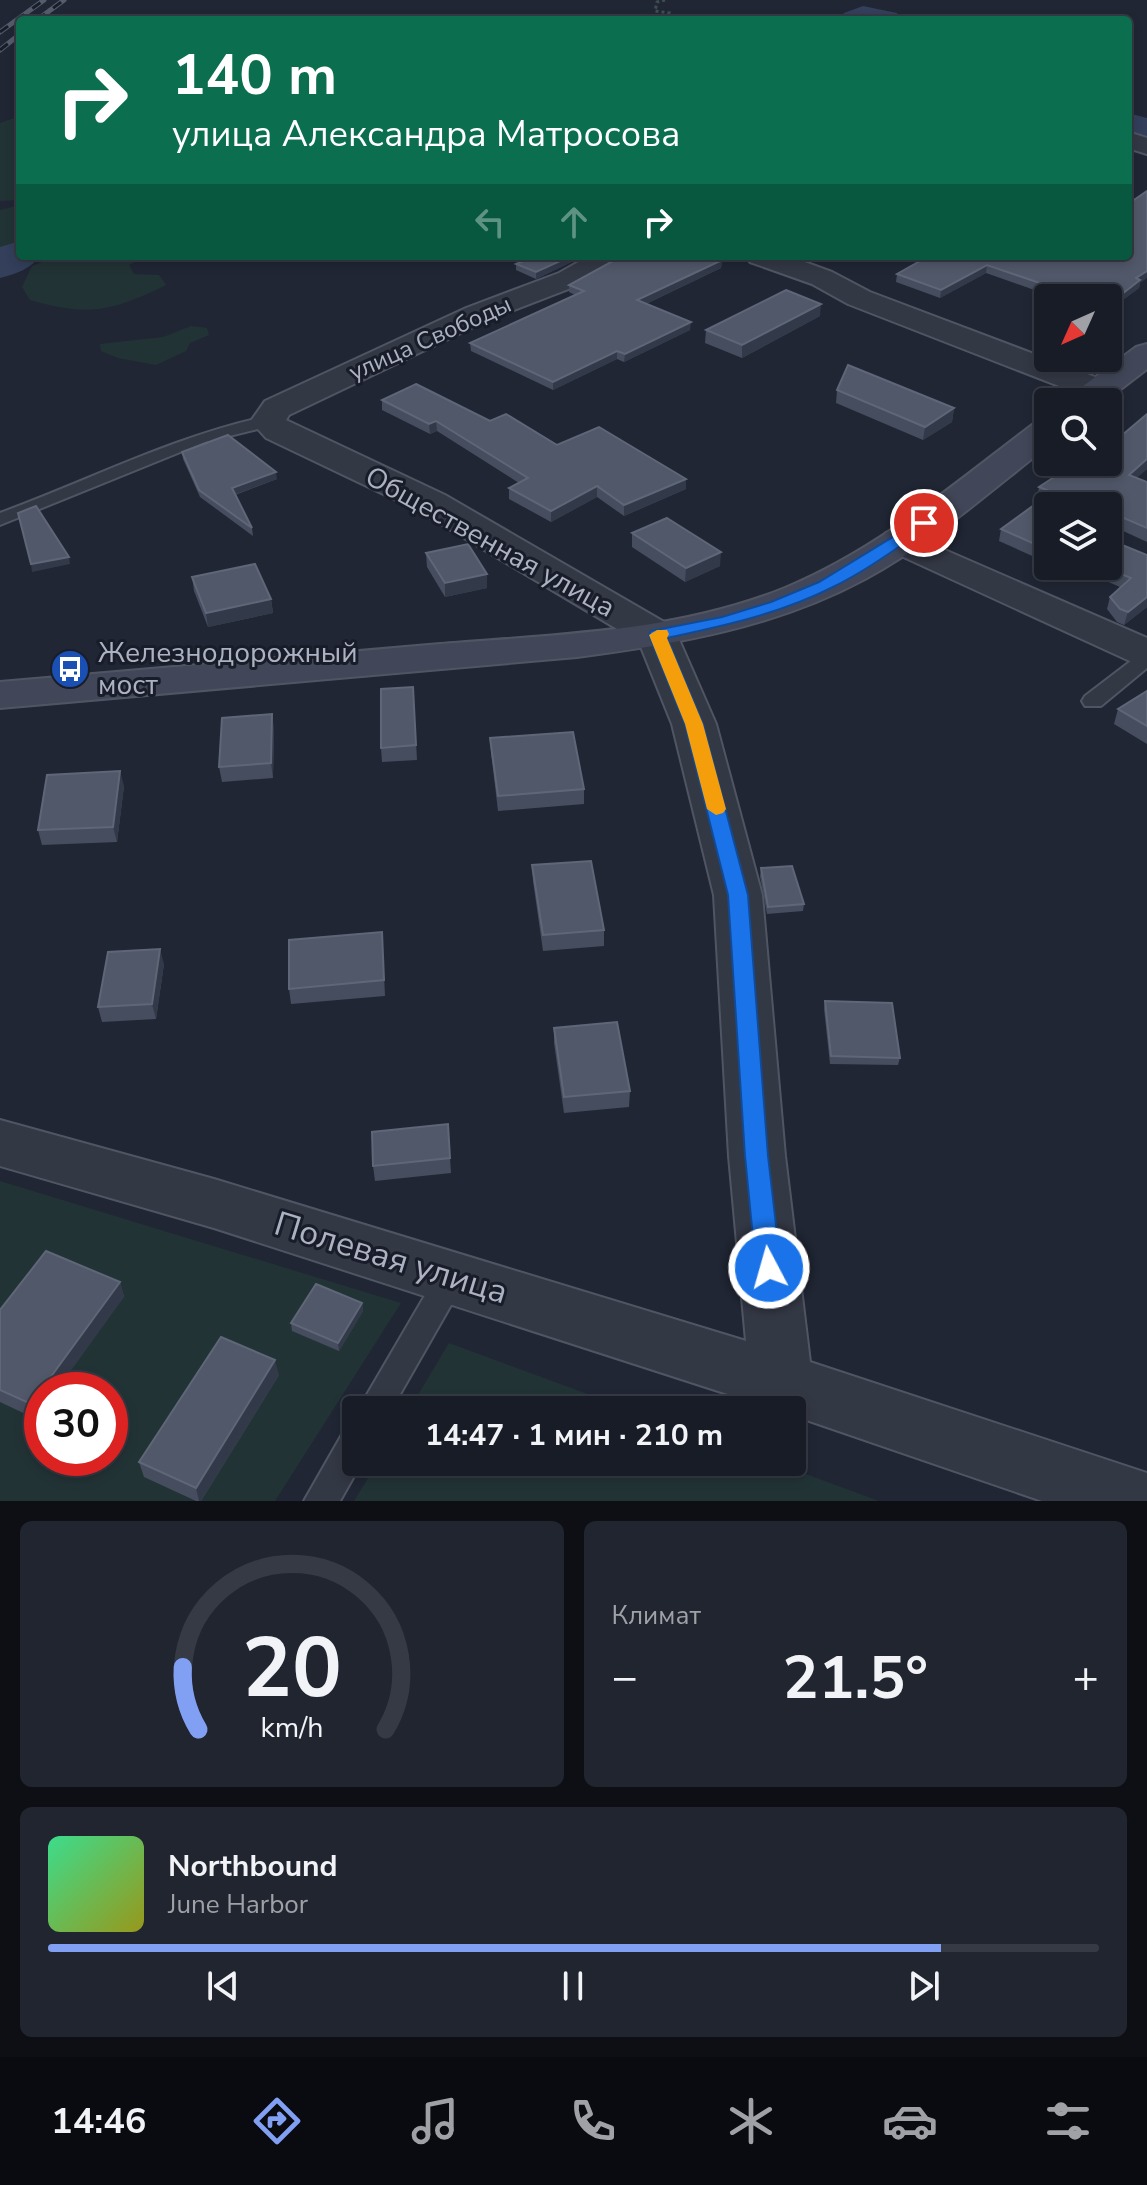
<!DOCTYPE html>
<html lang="ru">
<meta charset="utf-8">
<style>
body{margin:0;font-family:"Nunito Sans",sans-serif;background:#21252f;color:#f1f3f6;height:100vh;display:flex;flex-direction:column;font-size:30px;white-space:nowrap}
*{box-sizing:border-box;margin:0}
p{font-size:26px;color:#9fa1a7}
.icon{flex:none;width:44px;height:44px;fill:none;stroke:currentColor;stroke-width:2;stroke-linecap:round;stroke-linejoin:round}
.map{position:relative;height:1501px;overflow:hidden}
.panel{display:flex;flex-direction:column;gap:20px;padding:20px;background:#0d0f15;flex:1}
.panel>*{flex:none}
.banner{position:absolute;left:16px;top:16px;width:1116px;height:244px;border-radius:8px;box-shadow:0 4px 12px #0003,0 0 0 2px #363a44;background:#0b6e4f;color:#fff;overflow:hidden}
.needle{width:52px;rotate:225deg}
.buttons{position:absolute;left:1034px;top:284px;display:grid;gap:16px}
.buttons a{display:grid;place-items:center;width:88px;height:88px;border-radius:8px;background:#181c27;box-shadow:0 4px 12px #0003,0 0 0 2px #363a44;font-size:40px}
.speed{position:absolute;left:24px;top:1372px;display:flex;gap:16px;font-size:40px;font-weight:700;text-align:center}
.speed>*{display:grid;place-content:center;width:104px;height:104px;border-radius:50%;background:#181c27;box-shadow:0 4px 12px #0003,0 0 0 2px #363a44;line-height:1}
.speed .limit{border:12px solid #d22;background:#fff;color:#111}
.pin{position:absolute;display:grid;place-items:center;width:68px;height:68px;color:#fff;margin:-34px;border:4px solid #fff;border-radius:50%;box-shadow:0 2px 8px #0007}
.me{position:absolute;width:88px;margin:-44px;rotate:354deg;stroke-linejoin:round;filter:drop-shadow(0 0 6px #0008)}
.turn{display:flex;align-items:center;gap:28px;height:168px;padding:0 24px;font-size:36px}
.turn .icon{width:104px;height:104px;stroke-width:2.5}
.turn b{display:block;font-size:56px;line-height:68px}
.lanes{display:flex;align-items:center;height:76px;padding:0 24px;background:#0003;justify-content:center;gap:40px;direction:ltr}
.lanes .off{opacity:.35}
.big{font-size:60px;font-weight:700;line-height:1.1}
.panel .widget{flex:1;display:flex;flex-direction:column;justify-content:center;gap:12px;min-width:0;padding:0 28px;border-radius:12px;background:#21252f}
.panel .dial{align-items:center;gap:0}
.dial svg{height:208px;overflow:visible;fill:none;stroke:#363a44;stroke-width:7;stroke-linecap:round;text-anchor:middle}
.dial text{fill:#f1f3f6;stroke:none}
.song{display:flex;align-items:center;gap:24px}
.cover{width:96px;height:96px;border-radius:12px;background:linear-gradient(135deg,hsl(150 70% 55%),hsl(60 70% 35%))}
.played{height:8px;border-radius:4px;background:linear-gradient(90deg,#81a0f3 85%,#363a44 85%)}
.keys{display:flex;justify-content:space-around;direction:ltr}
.heat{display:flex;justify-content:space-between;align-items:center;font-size:44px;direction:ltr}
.panel .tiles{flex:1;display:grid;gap:20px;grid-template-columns:1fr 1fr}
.widget:last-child{grid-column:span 2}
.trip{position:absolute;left:342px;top:1396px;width:464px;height:80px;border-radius:8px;background:#181c27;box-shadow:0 4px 12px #0003,0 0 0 2px #363a44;font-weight:700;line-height:80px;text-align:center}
.dock{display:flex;height:128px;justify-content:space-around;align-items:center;background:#0a0b10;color:#9fa1a7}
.dock .icon{width:56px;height:56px}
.dock .on{color:#81a0f3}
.dock b{font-size:36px;color:#f1f3f6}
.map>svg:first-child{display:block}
</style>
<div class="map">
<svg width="1147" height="1501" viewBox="0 0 1147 1501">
<rect width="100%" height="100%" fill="#202634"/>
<g fill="#223336" fill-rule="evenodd">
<path d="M20 116V200L0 201V123Z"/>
<path d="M20 205V245L0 258V210Z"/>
<path d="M57 256H146L129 265 134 274 159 275 166 285C113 311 89 317 30 300L22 287 32 266Z"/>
<path d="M191 326 207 328 209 335 190 343 186 351 156 365 118 358 101 351 100 344 163 337Z"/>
<path d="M0 1181 401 1303 275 1501H0ZM42 1390H110V1458H42Z"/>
<path d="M449 1343 631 1410H409Z"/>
<path d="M378 1462H773L879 1501H354Z"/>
</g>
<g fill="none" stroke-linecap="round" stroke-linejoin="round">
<g fill="#333f5b" fill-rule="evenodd">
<path d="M863 6 897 13 902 20H839L844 13Z"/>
<path d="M1128 113 1147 118V140L1128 135Z"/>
<path d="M20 241V256H40C31 269 15 274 0 278V247Z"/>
</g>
<defs>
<g id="service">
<path d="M268 416 276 421 274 425 205 442 0 525V513C90 480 174 436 268 416Z"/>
<path d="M1147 652V668L1101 706H1085L1082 701 1085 696 1140 654Z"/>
<path d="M452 1264 463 1268 467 1277 391 1410H358L441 1268Z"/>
<path d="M356 1426V1462H362L340 1501H304L344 1431Z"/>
</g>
<g id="minor">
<path d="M1128 132 1147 138V154L1128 148Z"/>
<path d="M589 256H624L620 262 579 285 488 320 289 415 286 420 445 495 671 626 677 635 716 724 762 895 785 1156 810 1362 1147 1473V1501H1042L792 1415V1410H777L214 1228 0 1166V1120L214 1179 746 1341 729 1156 714 895 672 724 639 642 419 511 266 438 251 421 265 401 466 308 559 273Z"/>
<path d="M746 256H788L832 272 870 292 1111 383 1115 390 1111 397 1099 400 1087 397 848 304 812 284 750 262Z"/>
<path d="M899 530 1147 638V665L1132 662 886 549 880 541 886 533Z"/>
</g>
<g id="secondary">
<path d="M1147 344V369L1104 402H1066L1071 395 1136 347Z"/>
<path d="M1048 419V446C989 492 932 543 865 579 776 627 677 644 577 657L0 708V682C147 669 293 657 440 644 554 635 677 632 785 588 879 549 955 483 1036 422Z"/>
</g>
</defs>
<use href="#service" stroke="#505563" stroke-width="4"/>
<use href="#minor" stroke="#505563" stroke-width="4"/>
<use href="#secondary" stroke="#505563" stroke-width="4"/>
<path stroke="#3f4e53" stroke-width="3" stroke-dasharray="3 3" stroke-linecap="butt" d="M665 0 657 2 655 11 670 13 680 20"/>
<use href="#service" fill="#333845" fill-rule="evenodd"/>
<use href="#minor" fill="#333845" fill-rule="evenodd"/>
<use href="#secondary" fill="#414758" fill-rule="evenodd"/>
<defs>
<g id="rail">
<path d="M37 20 64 0"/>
<path d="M0 32 44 0"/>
<path d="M0 50 20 34"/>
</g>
</defs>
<use href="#rail" stroke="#555c6c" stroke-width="5"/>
<use href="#rail" stroke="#181d29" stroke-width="3" stroke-dasharray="10" stroke-linecap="butt"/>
</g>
<g fill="#464d5e">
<path d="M535 256H584L536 279 516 270V264Z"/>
<path d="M929 256 1140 283 1139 288 1108 311V298H1057L986 273 940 298 896 282 897 274Z"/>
<path d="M722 260 721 268 646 304 690 330 624 362 617 359 553 390 471 351 470 343 575 295 569 292V285Z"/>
<path d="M1048 306V320L1042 318 1043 309Z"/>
<path d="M820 316 742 358 705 343 706 330Z"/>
<path d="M837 390 954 408 952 422 923 440 836 403Z"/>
<path d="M382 400 490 421 686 489 624 516 597 497 551 522 509 499V488L519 483 437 431 430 434 382 410Z"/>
<path d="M1147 414V469L1136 478 1147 482V542L1108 524V506H1048V563L999 541 1001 529 1040 500 1037 499 1039 487 1084 468Z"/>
<path d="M182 452 277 479 235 495 252 528 253 536 200 497 183 459Z"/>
<path d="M632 533 720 566 685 582 632 547Z"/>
<path d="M426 553 487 588 445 597 427 567Z"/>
<path d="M1147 555V607L1124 625 1117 622 1107 609 1110 597 1120 587 1097 577 1099 566H1108Z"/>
<path d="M192 577 271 599 273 613 208 627 194 591Z"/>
<path d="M413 687 417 760 382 762 381 748Z"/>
<path d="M1147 691V744L1114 724 1118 709Z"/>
<path d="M274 728 273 778 222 782 219 767Z"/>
<path d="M490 738 584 789V804L498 811 491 752Z"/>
<path d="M124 786 117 842 42 845 38 830Z"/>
<path d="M532 865 604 930V946L543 951 533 881Z"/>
<path d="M761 868 804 904 803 911 767 914 760 876Z"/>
<path d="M382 932 385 996 291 1004 289 989Z"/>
<path d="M164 964 156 1019 102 1022 98 1007Z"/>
<path d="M825 1001 900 1058 898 1065 830 1064 824 1009Z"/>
<path d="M554 1028 630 1091 629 1107 564 1113 554 1043Z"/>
<path d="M448 1124 451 1173 375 1181 373 1166Z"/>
<path d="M120 1282 124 1297 42 1390V1411L36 1419 0 1402V1310Z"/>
<path d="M362 1303 363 1311 339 1351 292 1331 291 1323Z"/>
<path d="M279 1375 201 1501H196L144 1477 139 1462Z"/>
</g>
<g fill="#323949">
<path d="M571 256H584L536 279V272Z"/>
<path d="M722 260 721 268 637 308V300Z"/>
<path d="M987 265 986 273 940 298 941 290Z"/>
<path d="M1147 271V278L1140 283 1139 288 1108 311V305L1136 278Z"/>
<path d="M821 304 820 316 742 358V345Z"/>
<path d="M691 322 690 330 624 362 625 354Z"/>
<path d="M617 351V359L553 390V382Z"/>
<path d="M954 408 952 422 923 440 925 427Z"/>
<path d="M436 421 437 431 430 434 429 424Z"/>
<path d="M1147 459V469L1126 487 1129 475Z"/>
<path d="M276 472 277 479 233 495 232 488Z"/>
<path d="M686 479V489L624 516V505Z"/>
<path d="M597 486V497L551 522V511Z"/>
<path d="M721 552 720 566 685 582 686 568Z"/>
<path d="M69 557 70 564 32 572 31 564Z"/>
<path d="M487 574V588L445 597V583Z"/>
<path d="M1147 597V607L1124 625 1128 612Z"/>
<path d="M271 599 273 613 208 627 206 613Z"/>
<path d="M272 714 274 728 273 778 271 763Z"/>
<path d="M120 771 124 786 117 842 113 827Z"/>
<path d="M160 949 164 964 156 1019 152 1004Z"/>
<path d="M120 1282 124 1297 57 1390H42V1411L36 1419 31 1404Z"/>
<path d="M362 1303 363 1311 339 1351 338 1343Z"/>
<path d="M275 1360 279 1375 201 1501H199L196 1488Z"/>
</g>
<g fill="#515869" stroke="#5f6677" stroke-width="2">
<path d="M1147 191V271L1136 278 1140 280 1108 305V298H1058L1066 292 987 265 941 290 897 274 929 256H1128V201L1131 202Z"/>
<path d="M535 256H571L536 272 516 264Z"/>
<path d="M622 256H711L722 260 637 300 691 322 625 354 617 351 553 382 470 343 584 291 569 285Z"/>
<path d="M786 290 821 304 742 345 706 330Z"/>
<path d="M848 365 954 408 925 427 837 390Z"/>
<path d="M416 384 490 421 506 414 557 445 599 427 686 479 624 505 597 486 551 511 509 488 528 478 436 421 429 424 382 400Z"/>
<path d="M1147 414V459L1129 475 1147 482V528L1110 512 1108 513V506H1048V550L1001 529 1052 492 1039 487 1074 464 1084 468 1091 462H1108V447Z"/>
<path d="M228 435 276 472 232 488 252 528 199 490 182 452Z"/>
<path d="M36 506 69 557 31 564 18 513Z"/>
<path d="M667 518 721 552 686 568 632 533Z"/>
<path d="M1110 540 1147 555V597L1128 612 1120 609 1110 597 1131 578 1102 566H1108V545Z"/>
<path d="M468 544 487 574 445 583 426 553Z"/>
<path d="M255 564 271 599 206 613 192 577Z"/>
<path d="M413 687 416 745 381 748V689Z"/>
<path d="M1147 691V726L1118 709Z"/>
<path d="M272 714 271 763 219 767 222 718Z"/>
<path d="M573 732 584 789 498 796 490 738Z"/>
<path d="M120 771 113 827 38 830 47 775Z"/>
<path d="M591 861 604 930 543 935 532 865Z"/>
<path d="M792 866 804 904 768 907 761 868Z"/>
<path d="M382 932 384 980 289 989V940Z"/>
<path d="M160 949 152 1004 98 1007 108 952Z"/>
<path d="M825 1001 892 1003 900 1058 831 1056Z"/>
<path d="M617 1022 630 1091 564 1097 554 1028Z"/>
<path d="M448 1124 450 1158 373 1166 372 1132Z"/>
<path d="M46 1251 120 1282 31 1404 0 1390V1310Z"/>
<path d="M316 1284 362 1303 338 1343 291 1323Z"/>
<path d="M221 1337 275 1360 196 1488 139 1462Z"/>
</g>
<path fill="#1a73e8" stroke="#114b97" stroke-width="2" d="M924 518 931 523 929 526C897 548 866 571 831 588 779 614 723 626 667 638L703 724 748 895 768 1156 781 1268 777 1275 769 1279 760 1275 756 1268 745 1156 728 895 685 724 649 635 651 631 722 617 771 602 819 582Z"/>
<path fill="#f59e0b" d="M657 630H667L669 634 667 638 703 724 726 809 723 813 716 815 707 809 685 724 649 635Z"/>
<defs>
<symbol id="bus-disc" viewBox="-11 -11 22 22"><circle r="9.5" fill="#1a4fb4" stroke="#181d29"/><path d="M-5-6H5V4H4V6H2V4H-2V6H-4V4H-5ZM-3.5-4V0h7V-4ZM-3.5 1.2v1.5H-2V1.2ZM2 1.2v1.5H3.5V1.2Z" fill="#fff"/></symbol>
</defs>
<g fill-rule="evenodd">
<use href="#bus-disc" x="48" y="647" width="44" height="44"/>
</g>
<g text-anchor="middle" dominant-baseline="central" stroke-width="6" stroke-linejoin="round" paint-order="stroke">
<g font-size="24" fill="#acb2c2" stroke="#181d29">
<text transform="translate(430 338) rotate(-24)">улица Свободы</text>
</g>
<g font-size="28" fill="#acb2c2" stroke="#181d29">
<text transform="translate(490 542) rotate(29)">Общественная улица</text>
</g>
<g font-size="28" fill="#acb2c2" stroke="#181d29" text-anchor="start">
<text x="98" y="653">Железнодорожный<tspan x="98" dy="32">мост</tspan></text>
</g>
<g font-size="34" fill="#acb2c2" stroke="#181d29">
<text transform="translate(391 1258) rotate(17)">Полевая улица</text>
</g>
</g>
</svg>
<div class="buttons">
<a><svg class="needle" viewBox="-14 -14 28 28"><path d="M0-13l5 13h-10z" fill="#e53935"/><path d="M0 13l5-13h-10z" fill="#9fa1a7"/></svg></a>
<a><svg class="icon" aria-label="search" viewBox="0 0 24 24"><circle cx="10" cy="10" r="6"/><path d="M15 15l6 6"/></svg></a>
<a><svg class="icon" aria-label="layers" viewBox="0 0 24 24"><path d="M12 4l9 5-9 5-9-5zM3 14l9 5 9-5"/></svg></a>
</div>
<div class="speed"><div class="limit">30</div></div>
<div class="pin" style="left:924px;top:523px;background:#d93025"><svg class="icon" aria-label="arrive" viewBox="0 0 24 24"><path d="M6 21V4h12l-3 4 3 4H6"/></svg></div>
<svg class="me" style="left:769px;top:1268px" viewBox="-20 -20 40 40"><circle r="17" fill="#1a73e8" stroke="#fff" stroke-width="3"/><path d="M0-11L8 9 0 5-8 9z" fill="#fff"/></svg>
<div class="trip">14:47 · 1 мин · 210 m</div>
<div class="banner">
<div class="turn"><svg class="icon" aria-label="right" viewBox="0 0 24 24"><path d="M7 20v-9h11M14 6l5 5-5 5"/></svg><div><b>140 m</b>улица Александра Матросова</div></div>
<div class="lanes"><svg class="icon off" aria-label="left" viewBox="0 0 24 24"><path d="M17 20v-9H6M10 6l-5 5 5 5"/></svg><svg class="icon off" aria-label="ahead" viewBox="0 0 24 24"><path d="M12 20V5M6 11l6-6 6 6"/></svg><svg class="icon" aria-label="right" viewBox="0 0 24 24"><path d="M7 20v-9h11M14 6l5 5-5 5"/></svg></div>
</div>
</div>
<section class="panel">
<div class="tiles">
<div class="widget dial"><svg viewBox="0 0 100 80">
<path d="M14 69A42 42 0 1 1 86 69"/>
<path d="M14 69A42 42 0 0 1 8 45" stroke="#81a0f3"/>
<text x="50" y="56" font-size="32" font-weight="700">20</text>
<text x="50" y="72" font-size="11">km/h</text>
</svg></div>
<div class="widget"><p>Климат</p>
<div class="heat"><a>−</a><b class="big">21.5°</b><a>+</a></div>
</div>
<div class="widget">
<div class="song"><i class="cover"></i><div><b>Northbound</b><p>June Harbor</p></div></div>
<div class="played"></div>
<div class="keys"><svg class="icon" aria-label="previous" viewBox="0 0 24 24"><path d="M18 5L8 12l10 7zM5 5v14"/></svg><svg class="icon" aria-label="pause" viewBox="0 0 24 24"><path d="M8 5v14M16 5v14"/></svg><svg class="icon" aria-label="next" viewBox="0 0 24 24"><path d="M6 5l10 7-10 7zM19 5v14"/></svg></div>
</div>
</div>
</section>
<nav class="dock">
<b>14:46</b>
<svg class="icon on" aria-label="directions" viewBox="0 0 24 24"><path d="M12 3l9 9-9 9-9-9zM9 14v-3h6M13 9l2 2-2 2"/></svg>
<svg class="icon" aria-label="music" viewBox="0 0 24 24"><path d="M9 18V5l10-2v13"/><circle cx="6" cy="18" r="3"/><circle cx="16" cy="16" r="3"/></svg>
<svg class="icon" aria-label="phone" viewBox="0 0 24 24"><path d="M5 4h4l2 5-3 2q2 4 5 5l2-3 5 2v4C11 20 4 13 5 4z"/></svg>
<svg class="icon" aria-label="climate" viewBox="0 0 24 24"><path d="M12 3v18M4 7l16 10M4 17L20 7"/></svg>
<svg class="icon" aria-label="car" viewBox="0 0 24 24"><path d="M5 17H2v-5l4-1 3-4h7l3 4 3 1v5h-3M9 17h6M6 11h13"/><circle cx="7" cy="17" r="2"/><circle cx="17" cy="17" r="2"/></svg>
<svg class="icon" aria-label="filters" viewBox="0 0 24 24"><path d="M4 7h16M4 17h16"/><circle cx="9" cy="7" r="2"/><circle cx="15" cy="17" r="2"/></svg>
</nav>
